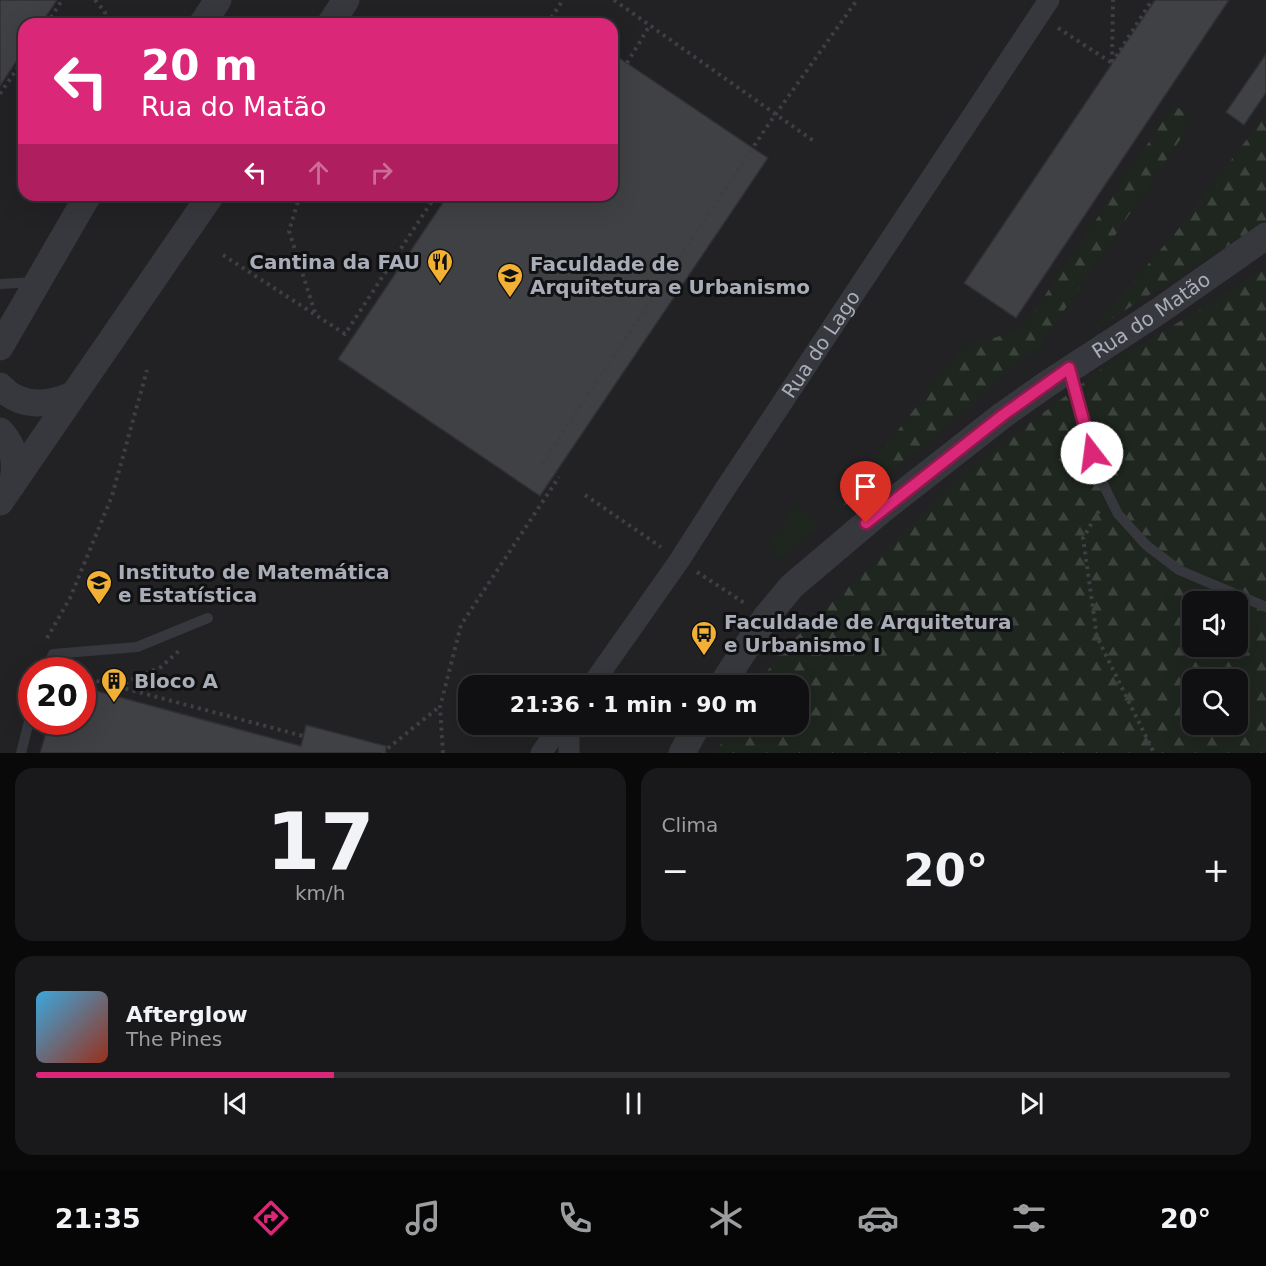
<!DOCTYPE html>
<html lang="pt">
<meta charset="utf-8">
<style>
body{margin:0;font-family:"DejaVu Sans",sans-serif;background:#19191b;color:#f1f3f6;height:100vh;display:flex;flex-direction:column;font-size:22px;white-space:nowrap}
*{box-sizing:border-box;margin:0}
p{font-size:20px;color:#9c9d9f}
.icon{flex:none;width:33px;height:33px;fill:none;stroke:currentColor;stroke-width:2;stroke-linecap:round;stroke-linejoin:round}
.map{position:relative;height:753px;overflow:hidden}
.drawer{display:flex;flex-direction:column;gap:15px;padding:15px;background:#09090a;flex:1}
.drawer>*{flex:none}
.top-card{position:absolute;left:18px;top:18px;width:600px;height:183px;border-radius:18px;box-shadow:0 6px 24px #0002,0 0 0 2px #303032;background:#db2777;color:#fff;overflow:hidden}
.controls{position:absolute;left:1182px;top:591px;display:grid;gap:12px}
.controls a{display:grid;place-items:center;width:66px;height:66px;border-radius:12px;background:#101012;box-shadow:0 6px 24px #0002,0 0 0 2px #303032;font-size:30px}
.speed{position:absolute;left:18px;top:657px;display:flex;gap:12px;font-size:30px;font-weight:700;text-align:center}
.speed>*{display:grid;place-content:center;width:78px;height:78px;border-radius:50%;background:#101012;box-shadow:0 6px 24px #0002,0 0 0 2px #303032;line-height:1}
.speed .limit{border:9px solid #d22;background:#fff;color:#111}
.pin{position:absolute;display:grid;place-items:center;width:51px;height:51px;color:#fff;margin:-62px -26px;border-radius:50% 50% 50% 0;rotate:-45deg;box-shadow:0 0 6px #0007}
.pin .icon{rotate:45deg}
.me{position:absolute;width:66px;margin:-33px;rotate:345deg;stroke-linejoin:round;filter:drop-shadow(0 0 4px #0008)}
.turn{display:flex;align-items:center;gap:21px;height:126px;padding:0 24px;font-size:27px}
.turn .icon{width:78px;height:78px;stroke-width:2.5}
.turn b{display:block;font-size:42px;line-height:51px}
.lanes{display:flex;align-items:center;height:57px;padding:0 24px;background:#0003;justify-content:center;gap:30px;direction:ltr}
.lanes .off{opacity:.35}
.big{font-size:45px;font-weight:800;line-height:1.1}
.drawer .tile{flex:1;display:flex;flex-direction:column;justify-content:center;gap:9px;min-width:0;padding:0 21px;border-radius:18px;background:#19191b}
.drawer .dial{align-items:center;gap:0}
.dial b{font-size:78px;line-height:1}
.song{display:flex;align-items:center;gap:18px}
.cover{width:72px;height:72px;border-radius:9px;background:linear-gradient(135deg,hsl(200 70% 55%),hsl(10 70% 35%))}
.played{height:6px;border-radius:3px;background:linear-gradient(90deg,#db2777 25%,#303032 25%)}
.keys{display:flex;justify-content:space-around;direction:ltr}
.heat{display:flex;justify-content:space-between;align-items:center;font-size:33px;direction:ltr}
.drawer .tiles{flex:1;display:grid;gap:15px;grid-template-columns:1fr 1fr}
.tile:last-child{grid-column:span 2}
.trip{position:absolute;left:458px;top:675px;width:351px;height:60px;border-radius:18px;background:#101012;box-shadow:0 6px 24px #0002,0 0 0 2px #303032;font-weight:800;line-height:60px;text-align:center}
.menu{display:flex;height:96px;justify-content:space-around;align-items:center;background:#060607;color:#9c9d9f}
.menu .icon{width:42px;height:42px}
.menu .on{color:#db2777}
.menu b{font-size:27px;color:#f1f3f6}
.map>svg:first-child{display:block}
</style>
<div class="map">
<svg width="1266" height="753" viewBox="0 0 1266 753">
<defs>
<pattern id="forest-firs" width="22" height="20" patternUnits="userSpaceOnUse" patternTransform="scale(1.5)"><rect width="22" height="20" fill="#1e261f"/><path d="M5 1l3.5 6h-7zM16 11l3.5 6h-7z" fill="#3c433d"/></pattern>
</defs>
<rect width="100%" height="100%" fill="#161618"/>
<path fill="#222225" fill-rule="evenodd" d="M0 0H1266V753H0ZM24 24H612V195H24ZM1192 602H1238V646H1192ZM32 670H82V722H32ZM1192 680H1238V724H1192ZM468 686H798V724H468Z"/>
<path fill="#1e261f" d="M797 503 820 525 781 559 774 558 768 549 769 545Z"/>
<g fill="url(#forest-firs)" fill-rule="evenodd">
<path d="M1174 105 1194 119 1042 343 928 442 833 514 965 344 987 340 1022 329Z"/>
<path d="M1266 114V222L1090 332 1181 226Z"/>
<path d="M1266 267V753H715L733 725 798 724V686L758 685 778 655 967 470 1108 364 1228 293ZM1192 602H1238V646H1192ZM1192 680H1238V724H1192Z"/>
</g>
<g fill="#404145" stroke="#303034" stroke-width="1.5">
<path d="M0 0H57L41 24H24V50L0 86Z"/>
<path d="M1155 0H1229L1016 318 964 283Z"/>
<path d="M612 53 768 158 540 496 338 359 448 195H612Z"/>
<path d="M1266 54V93L1244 125 1226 112Z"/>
<path d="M82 687 301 746 306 725 386 746V753H40L49 722H82Z"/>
</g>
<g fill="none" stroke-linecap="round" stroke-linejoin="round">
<g stroke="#3d3f44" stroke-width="4" stroke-dasharray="3 4.5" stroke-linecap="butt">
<path d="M95 0 105 12 103 24"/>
<path d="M614 0 815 142"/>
<path d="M47 24 62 0"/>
<path d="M547 24 563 0"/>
<path d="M1058 28 1112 63"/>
<path d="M1112 62 1113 0"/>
<path d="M627 63 650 25"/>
<path d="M1112 63 1152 0"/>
<path d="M0 94 24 58"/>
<path d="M300 195 289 231 316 316"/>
<path d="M223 255 345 334 436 195"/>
<path d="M542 464 768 125 857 0"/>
<path d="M585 495 661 547"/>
<path d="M1099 511 1083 538 1097 637 1154 753"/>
<path d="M697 572 746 604"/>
<path d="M47 638 70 598 112 496 147 370"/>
<path d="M82 677 303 736"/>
<path d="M118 686 161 667 181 649"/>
<path d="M21 696 29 674"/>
<path d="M382 753 439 707"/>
<path d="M443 753 440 707 461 625 559 477"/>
</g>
<g stroke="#37383d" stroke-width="10">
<path d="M0 284 34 282"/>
<path d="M1070 371 1098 474 1118 514 1146 545 1179 570 1266 607"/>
<path d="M46 670 53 654 137 647 208 618"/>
<path d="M21 753 32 710"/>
</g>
<g stroke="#37383d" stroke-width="21">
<path id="s1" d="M591 686 679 561 725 489 1049 0"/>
<path d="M541 753 562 724"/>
<path d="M569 753V724"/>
</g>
<g stroke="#37383d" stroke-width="27">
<path d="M202 24 218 0"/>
<path d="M330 24 346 0"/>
<path d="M0 347 88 195"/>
<path d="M0 386C20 408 47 406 72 395"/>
<path d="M0 431C15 446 17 465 12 485"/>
<path d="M0 502 211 195"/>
<path id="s2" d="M721 686 766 617 792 586 883 509 1003 415 1047 384 1159 311 1266 236"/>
<path d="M682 753 698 724"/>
</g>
</g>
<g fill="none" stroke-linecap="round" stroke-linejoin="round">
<defs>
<path id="route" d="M866 523 1003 415 1069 368 1092 453"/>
</defs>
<use href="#route" stroke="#8e194d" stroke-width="15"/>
<use href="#route" stroke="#db2777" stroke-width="10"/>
</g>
<defs>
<symbol id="restaurant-pin" viewBox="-11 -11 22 30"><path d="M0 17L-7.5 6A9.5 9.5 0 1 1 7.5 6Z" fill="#f2b134" stroke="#111113"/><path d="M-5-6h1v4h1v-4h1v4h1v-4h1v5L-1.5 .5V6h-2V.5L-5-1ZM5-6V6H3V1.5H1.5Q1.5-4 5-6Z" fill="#111"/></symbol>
<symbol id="university-pin" viewBox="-11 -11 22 30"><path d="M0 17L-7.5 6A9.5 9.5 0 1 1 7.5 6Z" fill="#f2b134" stroke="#111113"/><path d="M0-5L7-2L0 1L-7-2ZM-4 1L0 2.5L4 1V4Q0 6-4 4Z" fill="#111"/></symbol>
<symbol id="bus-pin" viewBox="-11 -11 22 30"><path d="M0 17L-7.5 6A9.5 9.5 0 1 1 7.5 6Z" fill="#f2b134" stroke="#111113"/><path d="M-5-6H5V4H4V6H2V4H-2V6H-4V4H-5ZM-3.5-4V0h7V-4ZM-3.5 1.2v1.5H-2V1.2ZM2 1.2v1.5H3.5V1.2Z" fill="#111"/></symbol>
<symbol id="building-pin" viewBox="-11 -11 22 30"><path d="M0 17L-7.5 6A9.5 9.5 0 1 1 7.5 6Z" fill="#f2b134" stroke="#111113"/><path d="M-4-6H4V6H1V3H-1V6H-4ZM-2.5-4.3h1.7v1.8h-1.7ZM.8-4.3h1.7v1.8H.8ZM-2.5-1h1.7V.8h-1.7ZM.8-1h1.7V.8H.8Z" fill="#111"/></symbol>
</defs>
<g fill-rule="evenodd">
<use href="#restaurant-pin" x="425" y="247" width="30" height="40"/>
<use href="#university-pin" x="495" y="261" width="30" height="40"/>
<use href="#university-pin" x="84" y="568" width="30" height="40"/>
<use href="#bus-pin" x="689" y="619" width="30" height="40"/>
<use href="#building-pin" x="99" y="666" width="30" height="40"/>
</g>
<g text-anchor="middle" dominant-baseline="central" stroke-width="6" stroke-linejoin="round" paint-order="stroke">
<g font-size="20" font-weight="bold" fill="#a8adb8" stroke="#111113" text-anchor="start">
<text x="420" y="262" text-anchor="end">Cantina da FAU</text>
<text x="530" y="264">Faculdade de<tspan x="530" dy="23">Arquitetura e Urbanismo</tspan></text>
<text x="118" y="572">Instituto de Matemática<tspan x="118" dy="23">e Estatística</tspan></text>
<text x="724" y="622">Faculdade de Arquitetura<tspan x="724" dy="23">e Urbanismo I</tspan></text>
<text x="134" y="681">Bloco A</text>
</g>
<g font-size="20" fill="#a8adb8" stroke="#111113">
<text stroke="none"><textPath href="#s2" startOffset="573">Rua do Matão</textPath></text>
<text stroke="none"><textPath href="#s1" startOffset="412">Rua do Lago</textPath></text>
</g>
</g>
</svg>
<div class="controls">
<a><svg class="icon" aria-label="sound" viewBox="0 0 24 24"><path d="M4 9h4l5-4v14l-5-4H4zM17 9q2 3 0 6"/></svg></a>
<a><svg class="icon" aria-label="search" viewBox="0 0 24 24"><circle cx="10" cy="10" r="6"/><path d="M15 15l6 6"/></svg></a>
</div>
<div class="speed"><div class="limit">20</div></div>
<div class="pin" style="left:866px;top:523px;background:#d93025"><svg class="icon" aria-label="arrive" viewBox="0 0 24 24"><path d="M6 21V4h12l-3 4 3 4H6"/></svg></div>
<svg class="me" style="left:1092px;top:453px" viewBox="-20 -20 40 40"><circle r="19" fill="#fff"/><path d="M0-13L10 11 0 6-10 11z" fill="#db2777"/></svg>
<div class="trip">21:36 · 1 min · 90 m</div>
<div class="top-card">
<div class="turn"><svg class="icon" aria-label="left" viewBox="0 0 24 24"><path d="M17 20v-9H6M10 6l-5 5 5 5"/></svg><div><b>20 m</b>Rua do Matão</div></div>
<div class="lanes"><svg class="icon" aria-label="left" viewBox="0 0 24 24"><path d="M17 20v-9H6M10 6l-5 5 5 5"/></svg><svg class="icon off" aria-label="ahead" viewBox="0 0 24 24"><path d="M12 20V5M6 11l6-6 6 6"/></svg><svg class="icon off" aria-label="right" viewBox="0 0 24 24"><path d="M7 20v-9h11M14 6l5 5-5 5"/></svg></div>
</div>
</div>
<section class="drawer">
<div class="tiles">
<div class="tile dial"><b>17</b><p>km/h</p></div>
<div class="tile"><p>Clima</p>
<div class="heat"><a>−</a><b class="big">20°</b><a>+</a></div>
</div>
<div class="tile">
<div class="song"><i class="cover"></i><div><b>Afterglow</b><p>The Pines</p></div></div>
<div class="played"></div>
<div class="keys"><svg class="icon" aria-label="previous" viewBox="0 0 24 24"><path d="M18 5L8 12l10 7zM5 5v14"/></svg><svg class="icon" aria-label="pause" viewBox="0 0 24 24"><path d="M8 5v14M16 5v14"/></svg><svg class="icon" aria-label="next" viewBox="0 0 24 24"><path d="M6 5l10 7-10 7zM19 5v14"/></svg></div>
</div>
</div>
</section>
<nav class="menu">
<b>21:35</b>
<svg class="icon on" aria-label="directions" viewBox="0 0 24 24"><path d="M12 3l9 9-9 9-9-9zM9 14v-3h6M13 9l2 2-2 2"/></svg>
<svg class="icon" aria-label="music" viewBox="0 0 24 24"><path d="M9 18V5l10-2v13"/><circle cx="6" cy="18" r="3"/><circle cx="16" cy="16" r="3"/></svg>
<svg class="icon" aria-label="phone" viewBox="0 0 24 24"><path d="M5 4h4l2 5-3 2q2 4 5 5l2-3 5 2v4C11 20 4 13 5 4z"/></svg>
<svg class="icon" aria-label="climate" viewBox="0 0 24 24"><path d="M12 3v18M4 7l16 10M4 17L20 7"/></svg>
<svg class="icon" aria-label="car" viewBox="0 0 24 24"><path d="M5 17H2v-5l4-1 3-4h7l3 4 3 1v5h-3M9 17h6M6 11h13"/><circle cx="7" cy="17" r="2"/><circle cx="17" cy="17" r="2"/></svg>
<svg class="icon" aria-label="filters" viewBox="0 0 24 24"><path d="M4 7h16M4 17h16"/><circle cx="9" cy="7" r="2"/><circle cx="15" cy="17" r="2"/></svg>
<b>20°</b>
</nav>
